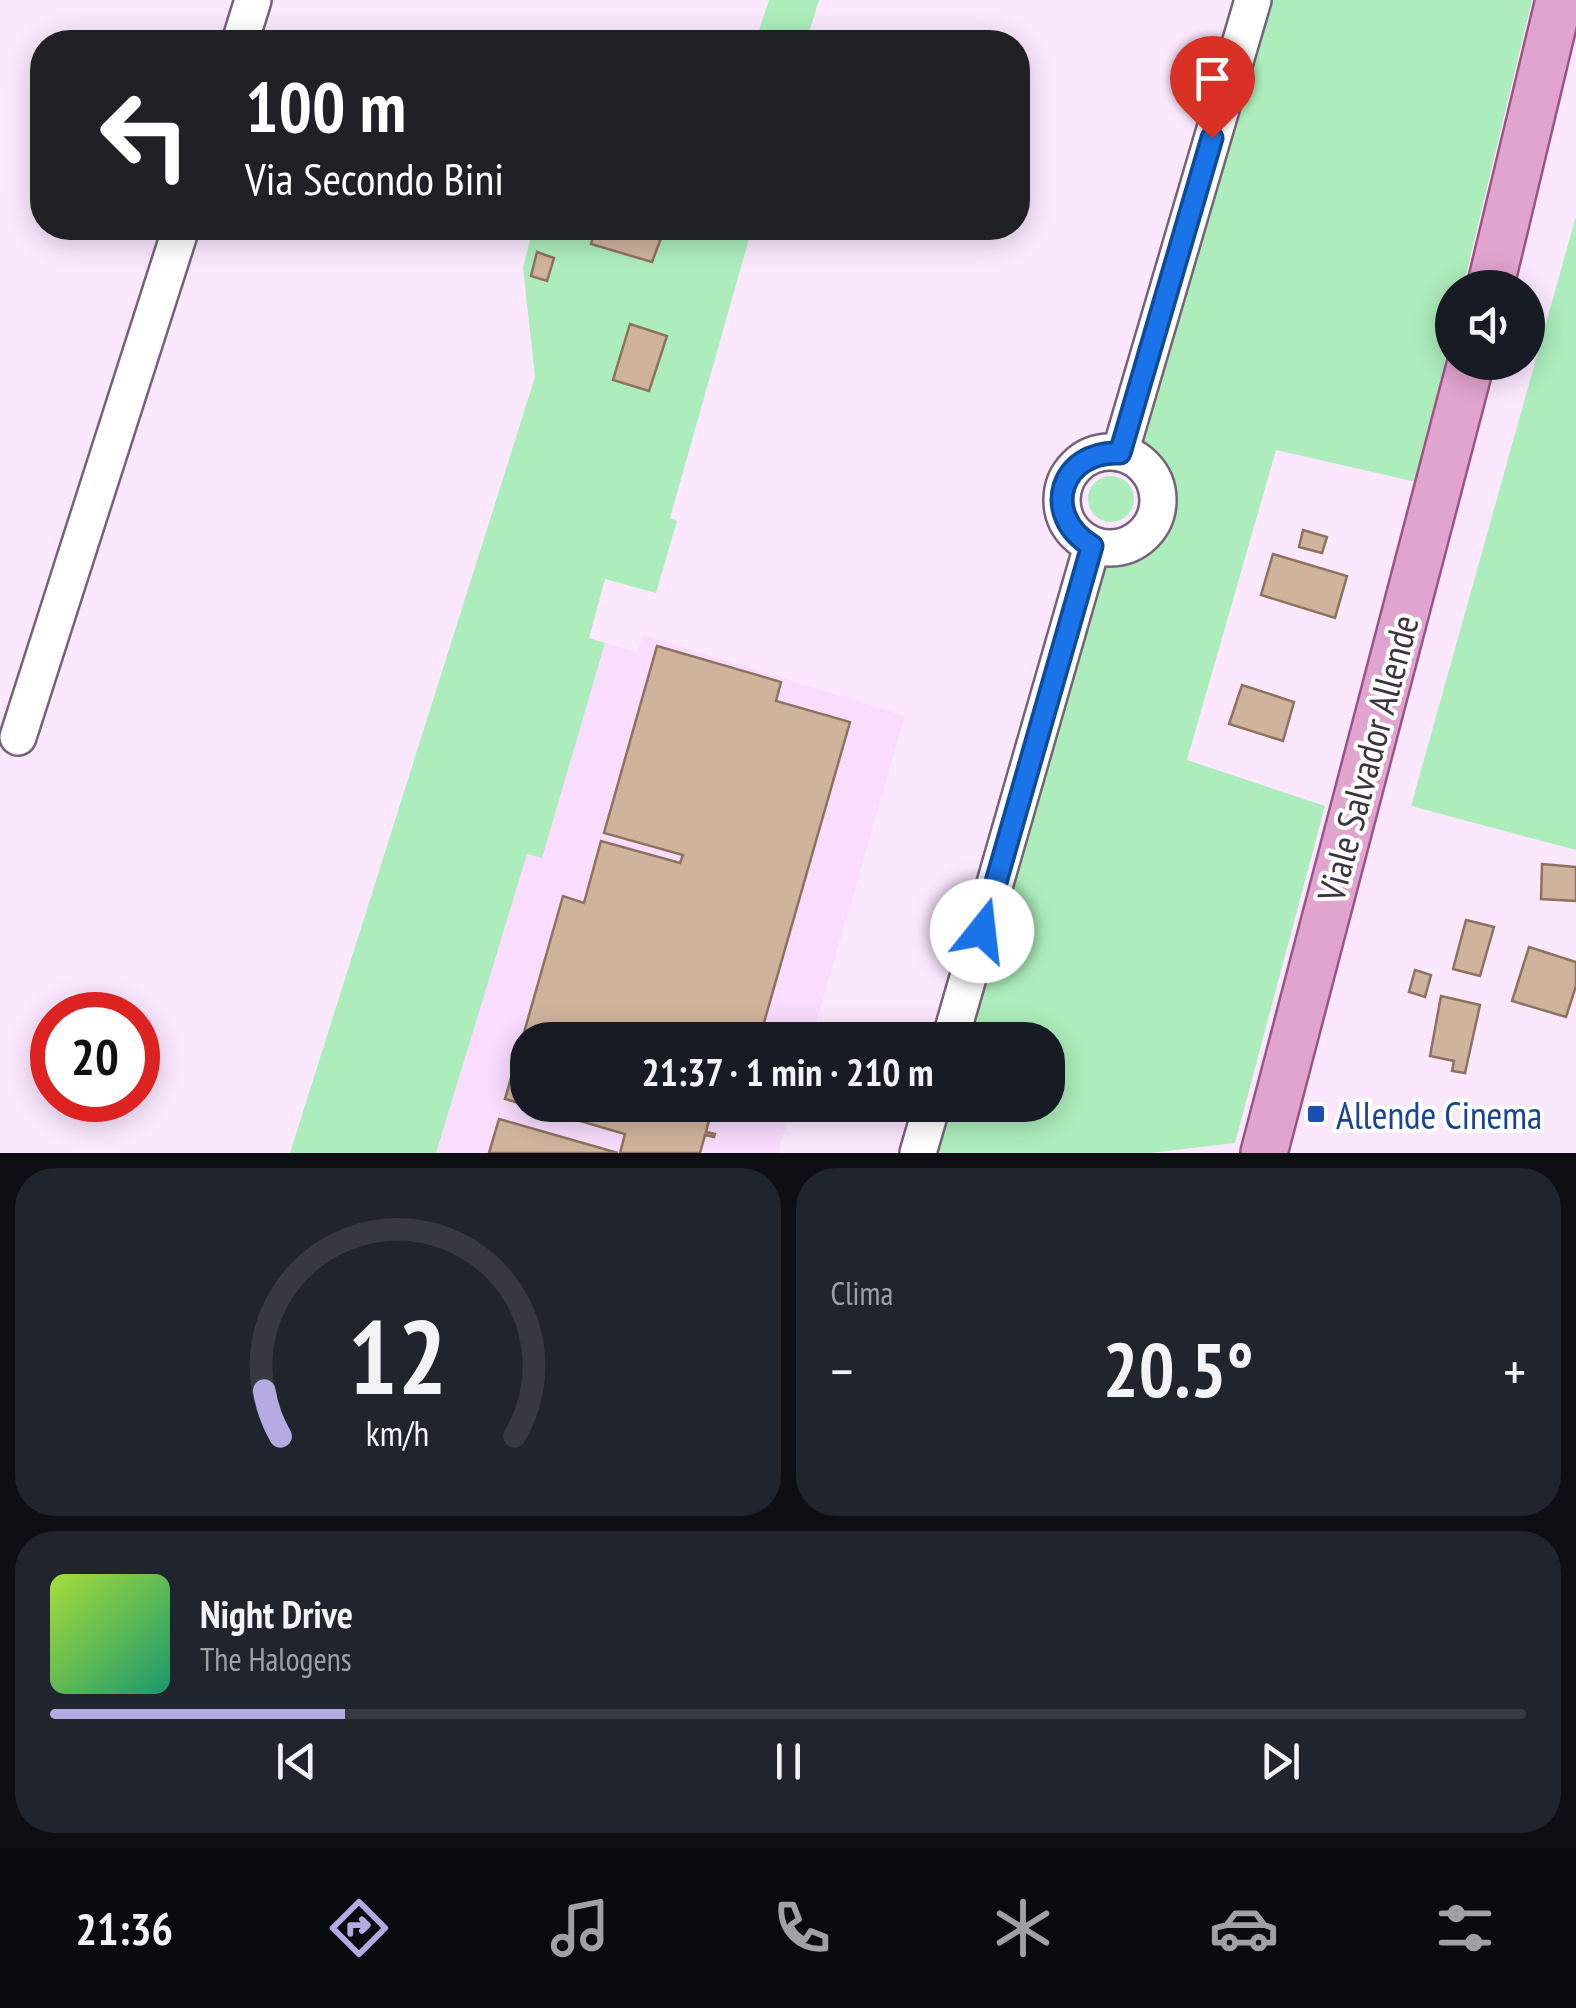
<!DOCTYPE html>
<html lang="it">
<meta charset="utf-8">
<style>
body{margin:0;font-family:"PT Sans Narrow",sans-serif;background:#20242c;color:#f1f3f6;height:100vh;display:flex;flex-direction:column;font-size:38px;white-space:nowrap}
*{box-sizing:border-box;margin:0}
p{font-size:32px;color:#9ea1a6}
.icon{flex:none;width:55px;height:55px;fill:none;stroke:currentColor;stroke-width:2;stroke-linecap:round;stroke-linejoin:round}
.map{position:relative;height:1153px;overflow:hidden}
.panel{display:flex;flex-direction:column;gap:15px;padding:15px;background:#0d0f14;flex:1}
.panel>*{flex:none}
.guide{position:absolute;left:30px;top:30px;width:1000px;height:210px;border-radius:40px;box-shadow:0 5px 25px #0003;background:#202124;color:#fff;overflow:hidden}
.fabs{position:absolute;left:1435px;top:270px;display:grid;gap:20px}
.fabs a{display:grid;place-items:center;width:110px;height:110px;border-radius:50%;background:#171b24;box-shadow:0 5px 25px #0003;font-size:50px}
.speed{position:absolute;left:30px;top:992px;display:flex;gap:20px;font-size:50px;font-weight:700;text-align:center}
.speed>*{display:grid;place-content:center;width:130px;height:130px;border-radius:50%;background:#171b24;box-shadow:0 5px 25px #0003;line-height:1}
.speed .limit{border:15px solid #d22;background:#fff;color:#111}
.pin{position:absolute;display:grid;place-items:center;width:85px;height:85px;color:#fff;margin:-102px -42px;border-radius:50% 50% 50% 0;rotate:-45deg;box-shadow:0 0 10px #0007}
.pin .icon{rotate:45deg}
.me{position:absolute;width:110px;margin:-55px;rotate:16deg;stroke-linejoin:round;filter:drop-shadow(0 0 8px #0008)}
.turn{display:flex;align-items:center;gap:35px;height:210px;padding:0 50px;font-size:45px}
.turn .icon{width:130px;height:130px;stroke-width:2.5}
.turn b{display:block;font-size:70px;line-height:85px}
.big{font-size:75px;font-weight:600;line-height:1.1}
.panel .widget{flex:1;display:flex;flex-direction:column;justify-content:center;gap:15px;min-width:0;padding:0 35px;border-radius:40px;background:#20242c}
.panel .dial{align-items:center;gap:0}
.dial svg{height:260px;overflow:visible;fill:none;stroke:#363941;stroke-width:7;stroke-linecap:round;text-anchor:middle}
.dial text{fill:#f1f3f6;stroke:none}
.song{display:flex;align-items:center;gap:30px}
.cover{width:120px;height:120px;border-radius:15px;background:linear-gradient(135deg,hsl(80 70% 55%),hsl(160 70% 35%))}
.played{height:10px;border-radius:5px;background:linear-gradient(90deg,#b5aae2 20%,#363941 20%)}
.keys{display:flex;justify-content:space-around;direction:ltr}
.heat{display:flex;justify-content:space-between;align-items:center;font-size:55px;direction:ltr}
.panel .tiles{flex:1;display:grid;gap:15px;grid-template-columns:1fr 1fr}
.widget:last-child{grid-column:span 2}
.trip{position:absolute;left:510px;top:1022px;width:555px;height:100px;border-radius:40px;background:#171b24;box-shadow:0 5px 25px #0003;font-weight:600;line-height:100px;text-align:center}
.tab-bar{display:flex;height:160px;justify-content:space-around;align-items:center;background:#090b0e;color:#9ea1a6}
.tab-bar .icon{width:70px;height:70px}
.tab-bar .on{color:#b5aae2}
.tab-bar b{font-size:45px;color:#f1f3f6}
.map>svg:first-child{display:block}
</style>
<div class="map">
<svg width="1576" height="1153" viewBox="0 0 1576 1153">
<rect width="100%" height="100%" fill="#fbe8ff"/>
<path fill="#f9dcfe" d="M643 635 905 716 811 1040H528V1105H792L778 1153H436L589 638 637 652Z"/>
<g fill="#acedbb">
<path d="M769 0H819L806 42H755Z"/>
<path d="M1270 0H1532L1463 287 1452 288V332L1416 482 1276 450 1187 760 1325 806 1235 1143 1150 1153H932L946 1105H1048V1040H965L1104 565 1142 557 1172 518 1162 464 1142 441Z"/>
<path d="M1576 216V850L1411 806Z"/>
<path d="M533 228H752L670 518 677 521 656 593 605 579 589 638 605 643 542 858 527 854 436 1153H290L535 377 523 268Z"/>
<circle cx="1111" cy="499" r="23"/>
</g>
<g fill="#d0b39d" stroke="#8d725d" stroke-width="2.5">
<path d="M596 228H665L652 262 591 244Z"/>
<path d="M537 252 554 258 547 281 531 276Z"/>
<path d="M630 324 667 336 649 391 613 380Z"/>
<path d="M1303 530 1327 537 1322 553 1299 547Z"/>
<path d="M1273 554 1347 576 1335 618 1261 595Z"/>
<path d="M657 646 781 682 776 701 850 722 759 1040H528V1105H723H713L706 1132 715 1134 714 1137 705 1135 700 1153H620L625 1134 505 1099 563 896 584 903 601 841 680 863 683 855 604 833Z"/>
<path d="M1242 685 1294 702 1283 741 1229 724Z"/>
<path d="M1542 864 1576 867V901L1541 899Z"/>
<path d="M1466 920 1494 927 1480 976 1453 969Z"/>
<path d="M1529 947 1576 962V986L1566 1017 1512 1001Z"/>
<path d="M1415 970 1431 975 1425 997 1409 992Z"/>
<path d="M1441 996 1480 1005 1465 1073 1452 1071 1454 1061 1430 1056Z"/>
<path d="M499 1119 618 1153H489Z"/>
</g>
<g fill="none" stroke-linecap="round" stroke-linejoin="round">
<defs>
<g id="minor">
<path d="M240 42 253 0"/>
<circle cx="1110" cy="500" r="48"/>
<path d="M1120 453 1253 0"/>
<path d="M18 737 181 228"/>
<path d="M950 1040 1092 546"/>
<path d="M918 1153 932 1105"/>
</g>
<g id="major">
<path d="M1490 288 1559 0"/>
<path d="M1264 1153 1471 362"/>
</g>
</defs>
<use href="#minor" stroke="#77617a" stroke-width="40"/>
<use href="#major" stroke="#9a5586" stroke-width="50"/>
<use href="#minor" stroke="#fff" stroke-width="35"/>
<use href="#major" stroke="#e1a4ce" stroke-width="45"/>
</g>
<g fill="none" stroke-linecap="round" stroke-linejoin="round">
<defs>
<path id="route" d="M982 931 1092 546C1040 515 1060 450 1120 453L1212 138"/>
</defs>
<use href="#route" stroke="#114b97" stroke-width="25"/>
<use href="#route" stroke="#1a73e8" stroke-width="18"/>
</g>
<rect fill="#1a4fb4" stroke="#fff" stroke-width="4" x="1306" y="1104" width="20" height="20" rx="5"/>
<g text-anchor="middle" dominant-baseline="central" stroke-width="8" stroke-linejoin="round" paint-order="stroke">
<g font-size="38" fill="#3c333e" stroke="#fff">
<text transform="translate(1367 758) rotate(-75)">Viale Salvador Allende</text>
</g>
<g font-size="38" fill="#164399" stroke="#fff" text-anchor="start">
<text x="1336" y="1114">Allende Cinema</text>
</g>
</g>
</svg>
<div class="fabs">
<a><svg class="icon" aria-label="sound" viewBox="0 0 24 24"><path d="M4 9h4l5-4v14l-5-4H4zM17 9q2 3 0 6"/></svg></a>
</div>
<div class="speed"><div class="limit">20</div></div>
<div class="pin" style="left:1212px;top:138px;background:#d93025"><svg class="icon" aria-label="arrive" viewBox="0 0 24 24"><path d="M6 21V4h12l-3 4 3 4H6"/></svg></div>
<svg class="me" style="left:982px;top:931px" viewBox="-20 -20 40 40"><circle r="19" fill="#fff"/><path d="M0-13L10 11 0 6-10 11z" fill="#1a73e8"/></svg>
<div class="trip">21:37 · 1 min · 210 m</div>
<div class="guide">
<div class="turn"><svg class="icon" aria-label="left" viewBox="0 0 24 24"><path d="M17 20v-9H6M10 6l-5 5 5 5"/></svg><div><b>100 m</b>Via Secondo Bini</div></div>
</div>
</div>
<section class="panel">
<div class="tiles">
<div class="widget dial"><svg viewBox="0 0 100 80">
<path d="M14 69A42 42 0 1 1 86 69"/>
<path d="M14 69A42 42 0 0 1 9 55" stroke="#b5aae2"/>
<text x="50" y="56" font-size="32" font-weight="700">12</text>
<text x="50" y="72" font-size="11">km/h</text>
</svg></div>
<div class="widget"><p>Clima</p>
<div class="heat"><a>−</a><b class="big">20.5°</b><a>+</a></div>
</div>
<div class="widget">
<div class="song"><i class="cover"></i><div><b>Night Drive</b><p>The Halogens</p></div></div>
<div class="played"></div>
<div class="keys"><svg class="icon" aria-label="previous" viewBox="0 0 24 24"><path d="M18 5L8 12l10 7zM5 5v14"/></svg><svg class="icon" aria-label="pause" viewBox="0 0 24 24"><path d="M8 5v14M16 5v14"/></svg><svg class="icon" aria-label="next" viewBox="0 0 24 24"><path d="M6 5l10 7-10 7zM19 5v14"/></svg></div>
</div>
</div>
</section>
<nav class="tab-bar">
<b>21:36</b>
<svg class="icon on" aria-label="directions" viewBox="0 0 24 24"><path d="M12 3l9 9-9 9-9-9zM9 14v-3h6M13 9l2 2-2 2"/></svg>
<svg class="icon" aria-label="music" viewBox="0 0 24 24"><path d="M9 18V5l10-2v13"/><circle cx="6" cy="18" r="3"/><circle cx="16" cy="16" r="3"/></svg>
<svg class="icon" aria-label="phone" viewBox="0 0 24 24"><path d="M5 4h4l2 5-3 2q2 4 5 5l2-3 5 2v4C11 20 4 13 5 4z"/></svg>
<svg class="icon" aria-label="climate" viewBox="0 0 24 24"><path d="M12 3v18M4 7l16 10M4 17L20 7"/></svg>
<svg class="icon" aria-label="car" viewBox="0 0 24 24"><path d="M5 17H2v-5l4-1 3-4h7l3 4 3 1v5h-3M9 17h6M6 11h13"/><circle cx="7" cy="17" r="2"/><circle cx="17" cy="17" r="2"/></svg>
<svg class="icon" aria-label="filters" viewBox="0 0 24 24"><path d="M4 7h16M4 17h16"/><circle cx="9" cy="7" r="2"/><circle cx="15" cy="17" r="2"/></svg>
</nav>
